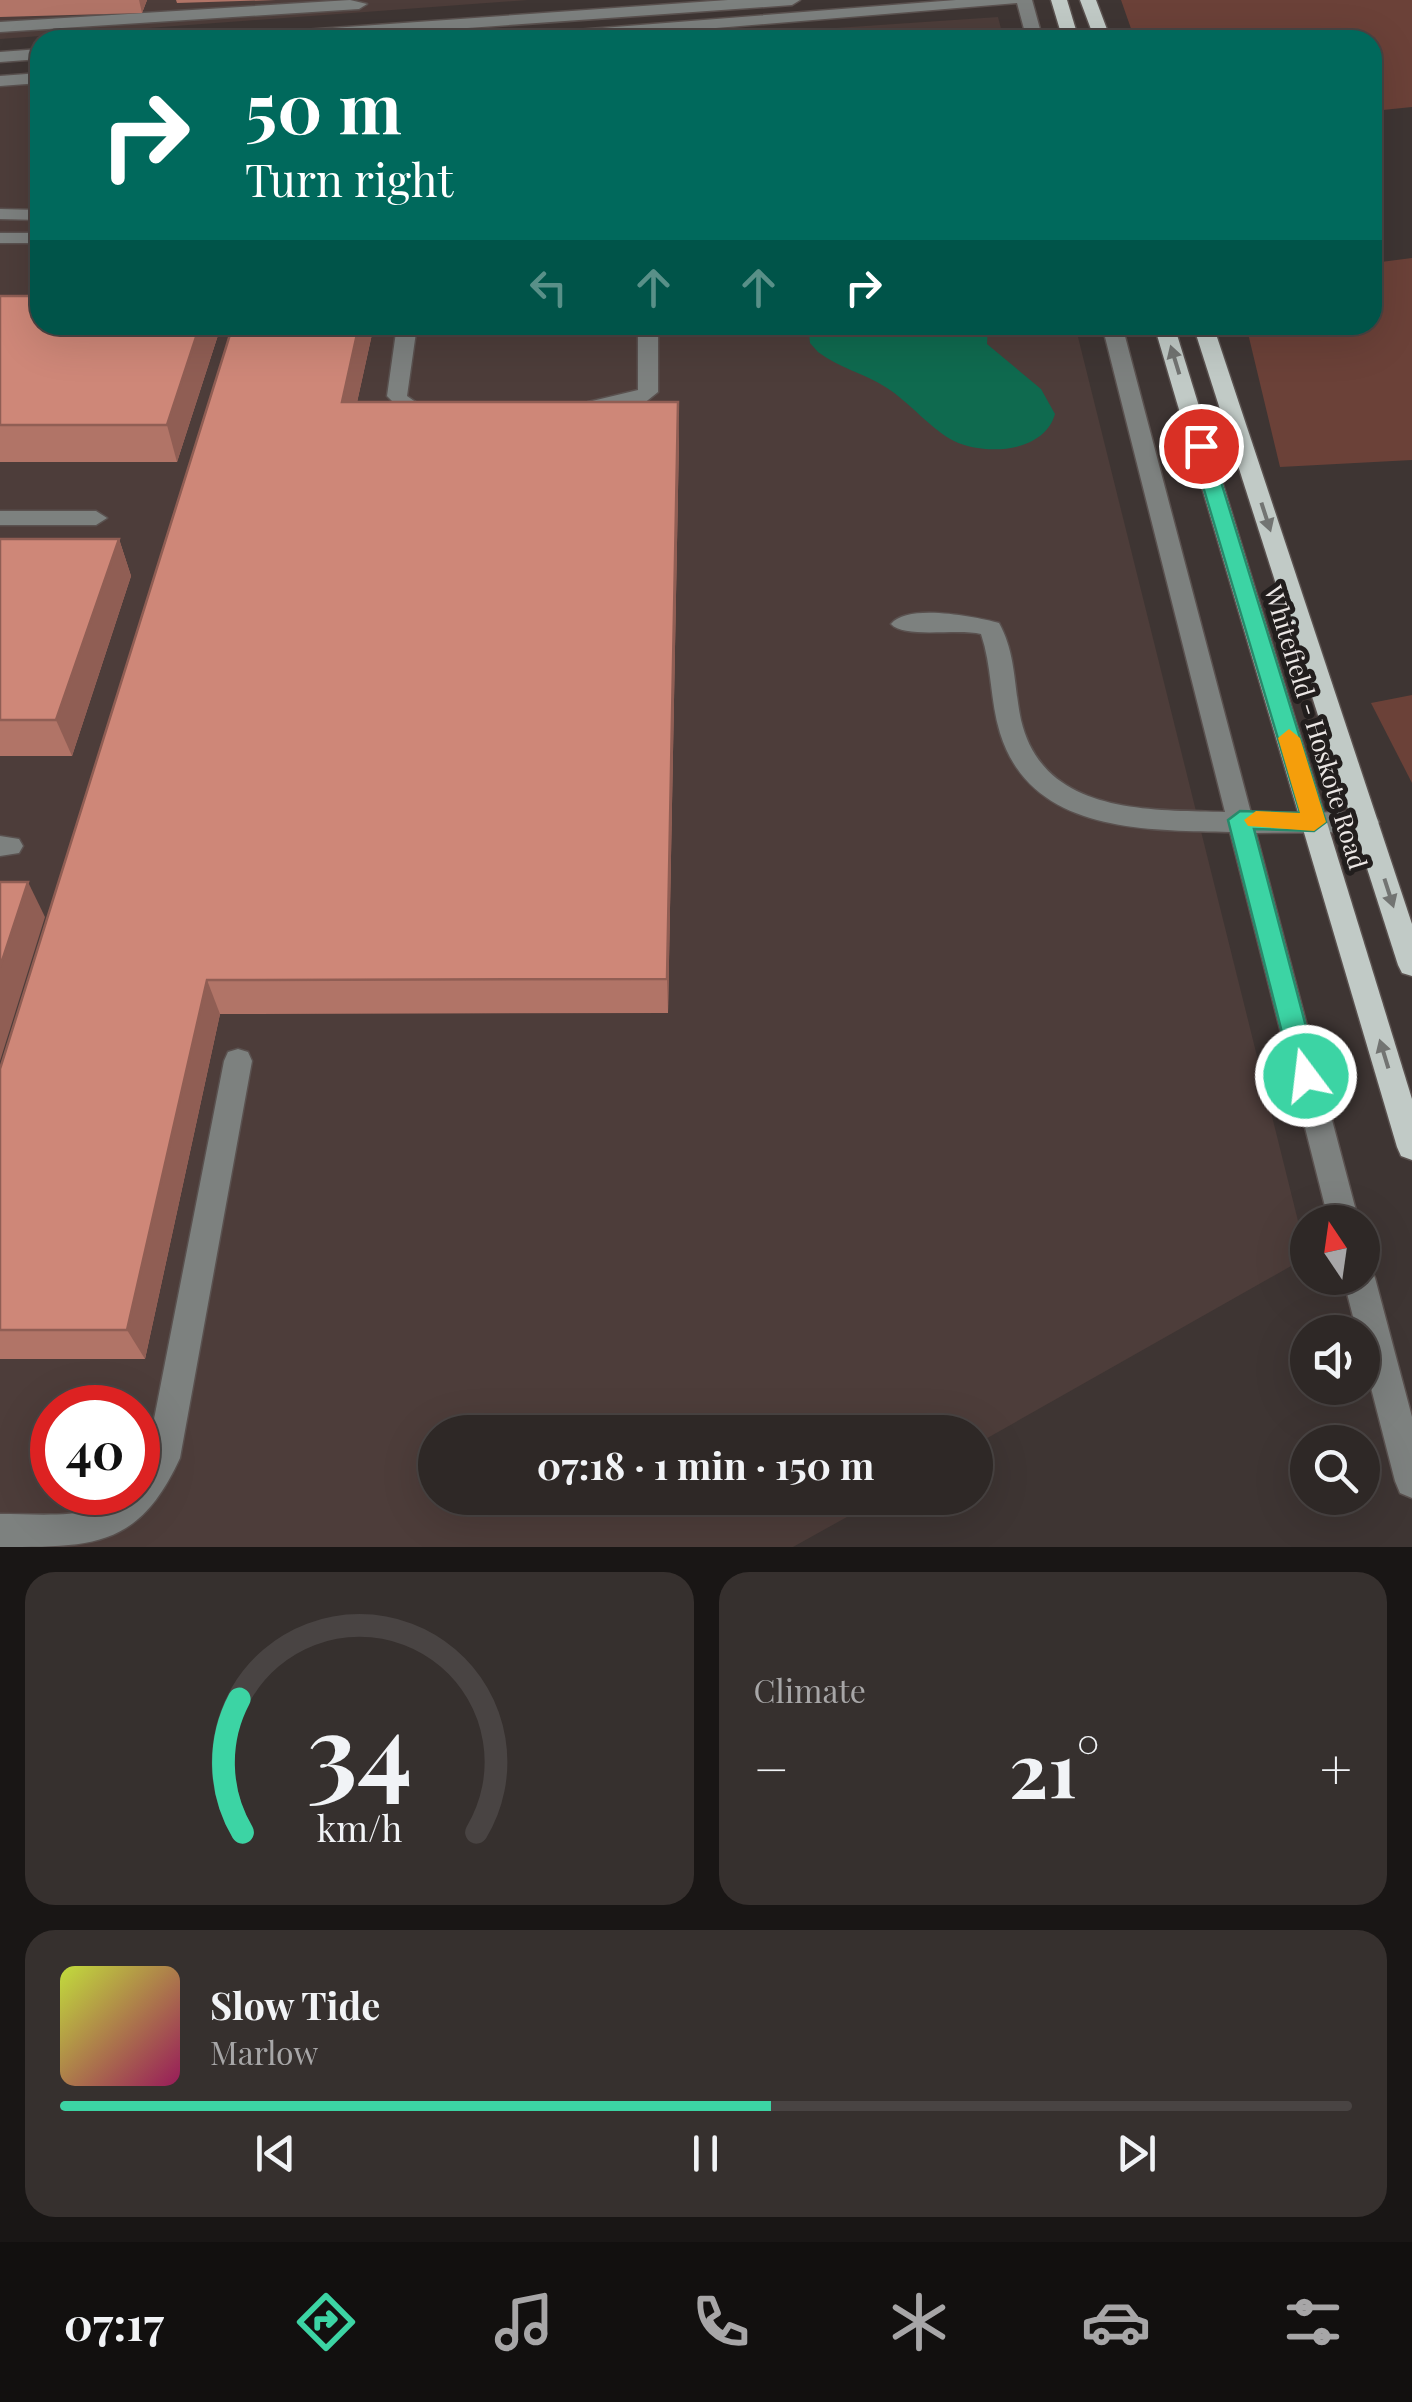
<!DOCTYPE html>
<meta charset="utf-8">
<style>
body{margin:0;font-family:"Playfair Display",serif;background:#36302e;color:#f1f3f6;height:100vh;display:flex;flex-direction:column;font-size:38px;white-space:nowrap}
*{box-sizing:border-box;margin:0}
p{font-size:32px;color:#a7a6a7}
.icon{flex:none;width:55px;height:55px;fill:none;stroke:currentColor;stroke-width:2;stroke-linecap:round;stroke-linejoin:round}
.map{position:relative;height:1547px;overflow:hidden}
.drawer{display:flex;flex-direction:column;gap:25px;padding:25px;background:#191615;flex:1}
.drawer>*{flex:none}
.banner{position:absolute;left:30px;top:30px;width:1352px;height:305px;border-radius:30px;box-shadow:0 10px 40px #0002,0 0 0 2px #494443;background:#00695c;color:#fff;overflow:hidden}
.needle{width:65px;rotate:347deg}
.buttons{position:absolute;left:1290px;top:1205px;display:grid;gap:20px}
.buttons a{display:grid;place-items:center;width:90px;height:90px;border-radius:50%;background:#2e2826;box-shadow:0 10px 40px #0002,0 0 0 2px #494443;font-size:50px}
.speed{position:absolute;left:30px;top:1385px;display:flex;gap:20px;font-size:50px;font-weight:700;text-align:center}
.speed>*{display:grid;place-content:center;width:130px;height:130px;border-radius:50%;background:#2e2826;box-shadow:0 10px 40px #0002,0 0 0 2px #494443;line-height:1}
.speed .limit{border:15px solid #d22;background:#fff;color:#111}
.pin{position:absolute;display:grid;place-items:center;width:85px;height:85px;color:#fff;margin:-42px;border:5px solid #fff;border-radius:50%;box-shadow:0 2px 10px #0007}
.me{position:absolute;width:110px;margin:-55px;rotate:345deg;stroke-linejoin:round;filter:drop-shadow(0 0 8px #0008)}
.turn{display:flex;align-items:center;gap:35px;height:210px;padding:0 50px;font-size:45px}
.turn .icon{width:130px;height:130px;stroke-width:2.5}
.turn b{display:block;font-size:70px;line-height:85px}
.lanes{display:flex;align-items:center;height:95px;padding:0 50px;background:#0003;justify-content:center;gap:50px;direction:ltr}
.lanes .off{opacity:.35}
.big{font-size:75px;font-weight:700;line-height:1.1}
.drawer .tile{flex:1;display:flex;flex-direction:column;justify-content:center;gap:15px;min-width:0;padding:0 35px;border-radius:30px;background:#36302e}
.drawer .dial{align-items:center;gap:0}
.dial svg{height:260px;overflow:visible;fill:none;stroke:#494443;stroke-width:7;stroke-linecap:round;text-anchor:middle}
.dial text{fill:#f1f3f6;stroke:none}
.song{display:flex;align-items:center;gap:30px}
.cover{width:120px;height:120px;border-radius:15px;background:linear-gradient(135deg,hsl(70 70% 55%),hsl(330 70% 35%))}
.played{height:10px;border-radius:5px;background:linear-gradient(90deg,#3cd4a4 55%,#494443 55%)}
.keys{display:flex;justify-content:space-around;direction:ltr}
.heat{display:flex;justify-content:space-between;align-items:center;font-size:55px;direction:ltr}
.drawer .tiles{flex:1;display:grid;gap:25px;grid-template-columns:1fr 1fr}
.tile:last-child{grid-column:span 2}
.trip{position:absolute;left:418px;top:1415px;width:575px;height:100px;border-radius:50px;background:#2e2826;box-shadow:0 10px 40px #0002,0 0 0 2px #494443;font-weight:700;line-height:100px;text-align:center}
.tab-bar{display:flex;height:160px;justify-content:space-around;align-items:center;background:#12100f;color:#a7a6a7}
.tab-bar .icon{width:70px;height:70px}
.tab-bar .current{color:#3cd4a4}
.tab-bar b{font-size:45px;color:#f1f3f6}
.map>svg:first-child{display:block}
</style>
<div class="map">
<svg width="1412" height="1547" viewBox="0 0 1412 1547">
<rect width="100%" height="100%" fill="#3e3533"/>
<g fill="#4d3d3a" fill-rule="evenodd">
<path d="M0 0H528L0 39Z"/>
<path d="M998 17 1004 40H661Z"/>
<path d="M40 83V325H1075L1307 1257 975 1445V1432H435V1498H881L793 1547H0V85ZM52 1408H138V1492H52Z"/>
</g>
<g fill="#6b4138">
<path d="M1121 0H1412V107L1373 111 1372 40H1135Z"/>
<path d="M1412 258V460L1280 467 1246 325H1372L1373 263Z"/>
<path d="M1412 695V783L1371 703Z"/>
</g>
<path fill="#0f6a4f" d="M808 325H988L987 344 1041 389 1055 414C1044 453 985 456 954 441 932 430 909 402 887 388 864 373 839 368 818 352L810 343Z"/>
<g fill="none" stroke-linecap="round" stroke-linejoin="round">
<defs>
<g id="minor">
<path d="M350 0 367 4 359 9 0 32V22Z"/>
<path d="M728 0H800L792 5 298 40H225L233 35Z"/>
<path d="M956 0H1032L1043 40H1027L1017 3 572 40H505L513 35Z"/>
<path d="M40 49V59L0 62V52Z"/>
<path d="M40 73V83L0 86V76Z"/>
<path d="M0 209 40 210V220L0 219Z"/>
<rect x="0" y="233" width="40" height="10"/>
<path d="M397 325H417L407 396 417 403 437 406V414L404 413 387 396Z"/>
<path d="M638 325H658V392L643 404 588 410V402L638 390Z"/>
<path d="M1102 325H1122L1251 813 1366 812 1375 815 1379 822 1375 829 1366 832 1256 833 1359 1222H1329L1230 832C1144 830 1031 833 1000 733 990 701 992 666 981 634 958 628 904 639 891 624 908 603 976 617 999 623 1016 653 1014 688 1021 720 1043 814 1147 810 1225 812Z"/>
<path d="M0 511H96L107 518 96 525H0Z"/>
<path d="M0 836 19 839 23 846 19 853 0 856Z"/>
<path d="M238 1049 248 1052 252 1061 180 1458C139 1547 95 1547 0 1547V1514C31 1514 64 1517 95 1510 112 1506 120 1492 138 1492V1474L147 1455 224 1061 228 1052Z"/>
<path d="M1362 1264 1370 1267 1375 1278 1412 1417V1498L1400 1493 1395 1481 1362 1353V1332H1357L1343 1278H1362Z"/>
</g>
<g id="major">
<path d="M1051 0H1067L1079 40H1063Z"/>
<path d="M1080 0H1096L1111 40H1095Z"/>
<path d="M1154 325H1174L1412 1099V1160L1401 1156 1397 1147Z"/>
<path d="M1193 325H1213L1412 924V976L1402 973 1398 965Z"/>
</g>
</defs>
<use href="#minor" stroke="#5a514f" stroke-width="3"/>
<use href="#major" stroke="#5a514f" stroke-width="3"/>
<use href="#minor" fill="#7d817f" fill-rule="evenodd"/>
<use href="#major" fill="#c1cac6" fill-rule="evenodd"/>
</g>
<g fill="#b17467">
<path d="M0 0H147L142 13 0 17Z"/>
<path d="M176 0H276L177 3Z"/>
<path d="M0 296 40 325H217L219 332 177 462H0Z"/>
<path d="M233 325H374L357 402 679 439 668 1013 220 1014 145 1359H0V1069Z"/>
<path d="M0 539H119L131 576 72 756H0Z"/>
</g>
<g fill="#905e54">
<path d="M139 0H147L142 13Z"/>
<path d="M200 325H217L219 332 177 462 167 425Z"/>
<path d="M359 325H374L349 439 342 402Z"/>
<path d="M678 402 679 439 668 1013 667 979Z"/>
<path d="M119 539 131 576 72 756 56 720Z"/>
<path d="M28 882 45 917 0 1061V967Z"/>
<path d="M207 980 220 1014 145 1359 127 1330Z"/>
</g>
<g fill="#ce8778" stroke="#905e54" stroke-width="2.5">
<path d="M910 31 914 40H857L855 35Z"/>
<path d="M0 296H40V325H200L167 425H0Z"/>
<path d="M233 325H359L342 402H678L667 979 207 980 127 1330H0V1069Z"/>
<path d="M0 539H119L56 720H0Z"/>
<path d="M0 882H28L0 967Z"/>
</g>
<defs><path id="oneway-solid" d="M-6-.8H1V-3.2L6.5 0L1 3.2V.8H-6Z" transform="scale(2.5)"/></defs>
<g fill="#727472">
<use href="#oneway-solid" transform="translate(1175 360) rotate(-107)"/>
<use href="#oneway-solid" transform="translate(1266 517) rotate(72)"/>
<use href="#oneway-solid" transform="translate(1389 893) rotate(72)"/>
<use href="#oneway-solid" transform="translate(1384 1054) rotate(-107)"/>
</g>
<path fill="#3cd4a4" stroke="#278a6b" stroke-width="2.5" d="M1201 440 1210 446 1326 822 1314 831 1254 829 1319 1076 1316 1084H1297L1293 1076 1228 820 1240 811 1300 813 1191 446Z"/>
<path fill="#f59e0b" d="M1289 729 1300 738 1326 822 1314 831 1248 826 1244 820 1256 811 1300 813 1278 738Z"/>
<g text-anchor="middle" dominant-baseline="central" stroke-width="10" stroke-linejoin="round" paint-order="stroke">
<g font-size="25" fill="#ece7e5" stroke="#221e1d">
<text transform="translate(1317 727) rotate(73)">Whitefield - Hoskote Road</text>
</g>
</g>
</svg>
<div class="buttons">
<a><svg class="needle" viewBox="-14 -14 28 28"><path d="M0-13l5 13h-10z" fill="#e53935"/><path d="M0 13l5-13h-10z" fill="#a7a6a7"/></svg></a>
<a><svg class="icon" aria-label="sound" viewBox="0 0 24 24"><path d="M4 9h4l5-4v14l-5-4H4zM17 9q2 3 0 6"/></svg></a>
<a><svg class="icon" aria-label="search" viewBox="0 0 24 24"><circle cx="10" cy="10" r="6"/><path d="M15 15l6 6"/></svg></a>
</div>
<div class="speed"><div class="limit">40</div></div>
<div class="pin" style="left:1201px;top:446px;background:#d93025"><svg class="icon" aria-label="arrive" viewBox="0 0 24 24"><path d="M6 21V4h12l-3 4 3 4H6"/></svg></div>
<svg class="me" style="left:1306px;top:1076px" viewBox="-20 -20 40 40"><circle r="17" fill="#3cd4a4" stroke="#fff" stroke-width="3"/><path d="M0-11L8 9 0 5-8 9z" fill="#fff"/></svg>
<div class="trip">07:18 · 1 min · 150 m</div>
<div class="banner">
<div class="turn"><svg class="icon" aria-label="right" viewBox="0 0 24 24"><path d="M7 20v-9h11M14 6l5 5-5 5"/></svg><div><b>50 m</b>Turn right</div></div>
<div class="lanes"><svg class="icon off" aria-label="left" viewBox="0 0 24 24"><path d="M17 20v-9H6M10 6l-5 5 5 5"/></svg><svg class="icon off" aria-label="ahead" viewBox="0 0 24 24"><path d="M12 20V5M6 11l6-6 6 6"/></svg><svg class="icon off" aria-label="ahead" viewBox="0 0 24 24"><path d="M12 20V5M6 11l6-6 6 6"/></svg><svg class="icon" aria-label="right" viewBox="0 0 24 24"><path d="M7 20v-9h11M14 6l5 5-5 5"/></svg></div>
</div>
</div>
<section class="drawer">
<div class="tiles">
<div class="tile dial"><svg viewBox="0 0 100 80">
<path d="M14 69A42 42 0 1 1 86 69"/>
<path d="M14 69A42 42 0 0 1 13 28" stroke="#3cd4a4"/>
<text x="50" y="56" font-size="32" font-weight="700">34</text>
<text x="50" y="72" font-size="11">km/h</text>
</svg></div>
<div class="tile"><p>Climate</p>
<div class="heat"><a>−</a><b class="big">21°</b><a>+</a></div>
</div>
<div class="tile">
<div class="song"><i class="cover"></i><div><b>Slow Tide</b><p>Marlow</p></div></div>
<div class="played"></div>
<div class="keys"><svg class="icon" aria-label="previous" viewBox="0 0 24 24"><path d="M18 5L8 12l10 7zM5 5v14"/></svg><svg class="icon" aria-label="pause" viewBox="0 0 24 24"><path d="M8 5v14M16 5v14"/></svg><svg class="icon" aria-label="next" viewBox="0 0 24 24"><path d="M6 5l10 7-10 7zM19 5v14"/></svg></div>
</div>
</div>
</section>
<nav class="tab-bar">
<b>07:17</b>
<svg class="icon current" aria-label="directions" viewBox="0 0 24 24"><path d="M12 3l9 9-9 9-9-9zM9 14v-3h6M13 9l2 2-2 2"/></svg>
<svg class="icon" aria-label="music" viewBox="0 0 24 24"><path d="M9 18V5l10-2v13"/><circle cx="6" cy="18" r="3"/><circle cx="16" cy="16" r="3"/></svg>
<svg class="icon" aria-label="phone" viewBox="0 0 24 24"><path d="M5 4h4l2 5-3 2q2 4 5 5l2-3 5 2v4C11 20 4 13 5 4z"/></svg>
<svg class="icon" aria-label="climate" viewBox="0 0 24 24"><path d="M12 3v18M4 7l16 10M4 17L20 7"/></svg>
<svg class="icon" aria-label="car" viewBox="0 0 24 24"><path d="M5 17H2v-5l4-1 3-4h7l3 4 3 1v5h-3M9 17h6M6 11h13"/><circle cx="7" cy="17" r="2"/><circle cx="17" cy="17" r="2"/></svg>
<svg class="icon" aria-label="filters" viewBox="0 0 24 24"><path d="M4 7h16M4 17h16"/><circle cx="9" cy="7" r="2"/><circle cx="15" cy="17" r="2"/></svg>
</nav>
